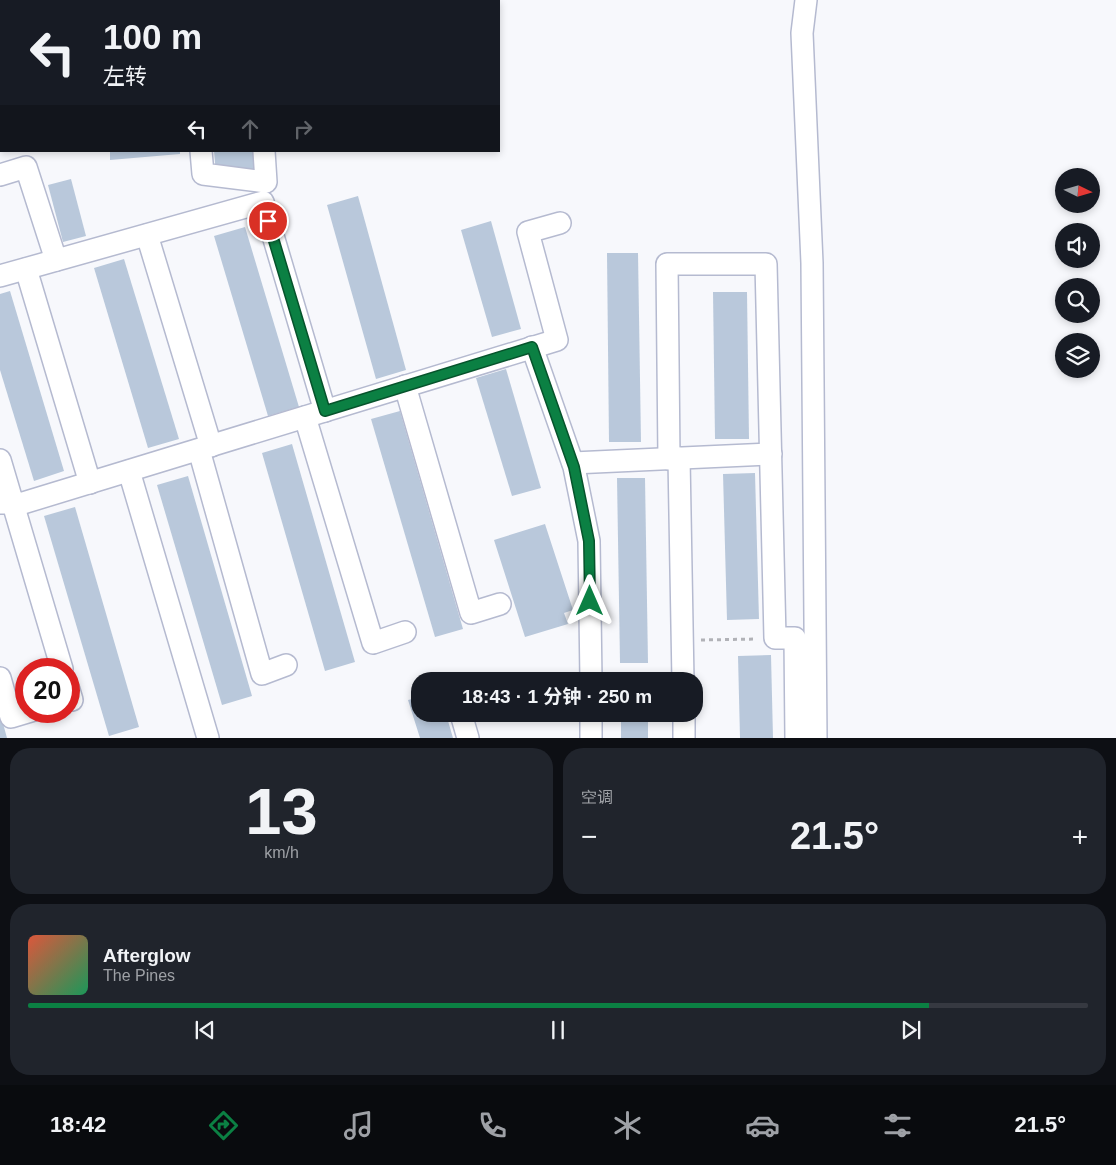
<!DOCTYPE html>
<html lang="zh">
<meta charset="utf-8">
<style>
body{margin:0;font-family:Arial,"Noto Sans SC",sans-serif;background:#20242c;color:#f1f3f6;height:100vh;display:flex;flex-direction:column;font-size:19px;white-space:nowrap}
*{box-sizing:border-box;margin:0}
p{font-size:16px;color:#9ea1a6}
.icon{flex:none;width:28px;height:28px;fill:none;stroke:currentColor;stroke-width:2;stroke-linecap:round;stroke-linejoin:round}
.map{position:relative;height:738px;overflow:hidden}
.panel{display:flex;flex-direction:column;gap:10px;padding:10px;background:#0d0f14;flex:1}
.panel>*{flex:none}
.banner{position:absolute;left:0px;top:0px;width:500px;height:152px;box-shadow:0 2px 8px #0003;background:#171b24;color:#f1f3f6;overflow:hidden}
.needle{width:32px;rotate:95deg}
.buttons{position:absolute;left:1055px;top:168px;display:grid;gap:10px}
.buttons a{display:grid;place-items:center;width:45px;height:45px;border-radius:50%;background:#171b24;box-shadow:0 2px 8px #0003;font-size:25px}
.speed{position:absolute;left:15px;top:658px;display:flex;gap:10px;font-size:25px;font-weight:700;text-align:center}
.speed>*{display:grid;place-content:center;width:65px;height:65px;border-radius:50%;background:#171b24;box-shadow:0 2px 8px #0003;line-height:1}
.speed .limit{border:8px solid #d22;background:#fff;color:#111}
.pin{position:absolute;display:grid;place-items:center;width:42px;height:42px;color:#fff;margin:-21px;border:2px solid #fff;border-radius:50%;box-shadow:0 1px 5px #0007}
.me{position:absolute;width:55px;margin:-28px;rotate:0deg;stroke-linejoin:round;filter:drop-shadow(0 0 4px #0008)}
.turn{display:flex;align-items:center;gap:18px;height:105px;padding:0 20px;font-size:22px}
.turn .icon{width:65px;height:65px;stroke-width:2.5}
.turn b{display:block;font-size:35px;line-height:42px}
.lanes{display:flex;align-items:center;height:48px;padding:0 20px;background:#0003;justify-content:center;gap:25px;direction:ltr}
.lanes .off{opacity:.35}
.big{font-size:38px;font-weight:700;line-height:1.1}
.panel .card{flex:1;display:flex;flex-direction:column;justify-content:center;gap:8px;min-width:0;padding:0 18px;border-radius:20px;background:#20242c}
.panel .dial{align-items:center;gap:0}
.dial b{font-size:65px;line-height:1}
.song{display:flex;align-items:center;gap:15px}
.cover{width:60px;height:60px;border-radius:8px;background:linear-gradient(135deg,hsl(10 70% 55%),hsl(150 70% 35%))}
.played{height:5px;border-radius:2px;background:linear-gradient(90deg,#0b8043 85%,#363941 85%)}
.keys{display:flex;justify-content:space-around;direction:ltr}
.heat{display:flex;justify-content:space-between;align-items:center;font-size:28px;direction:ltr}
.panel .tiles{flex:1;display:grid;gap:10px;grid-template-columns:1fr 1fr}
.card:last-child{grid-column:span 2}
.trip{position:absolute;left:411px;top:672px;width:292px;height:50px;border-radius:20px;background:#171b24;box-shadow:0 2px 8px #0003;font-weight:700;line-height:50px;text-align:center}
.tabs{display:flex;height:80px;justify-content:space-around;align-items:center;background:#090b0e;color:#9ea1a6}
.tabs .icon{width:35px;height:35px}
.tabs .on{color:#0b8043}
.tabs b{font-size:22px;color:#f1f3f6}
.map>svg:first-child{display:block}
</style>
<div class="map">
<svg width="1116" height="738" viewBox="0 0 1116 738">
<rect width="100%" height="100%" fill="#f7f8fc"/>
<g fill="#b9c8db">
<path d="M110 151H180V154L110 160Z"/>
<path d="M214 151H253L255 171 216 174Z"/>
<path d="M71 179 86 236 63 242 48 185Z"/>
<path d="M358 196 406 370 376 379 327 205Z"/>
<path d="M491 221 521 329 492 337 461 230Z"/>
<path d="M245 227 299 407 268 416 214 236Z"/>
<path d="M607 253H638L641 442H609Z"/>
<path d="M124 259 179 439 148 448 94 268Z"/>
<path d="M10 291 64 471 34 481 0 370V294Z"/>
<path d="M713 292H747L749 439H715Z"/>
<path d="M506 369 541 488 512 496 476 378Z"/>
<path d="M400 411 463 629 435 637 371 419Z"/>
<path d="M292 444 355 662 325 671 262 453Z"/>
<path d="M755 473 759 619 727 620 723 474Z"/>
<path d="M188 476 252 696 222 705 157 485Z"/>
<path d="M617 478H645L648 663H620Z"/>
<path d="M75 507 139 727 109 736 44 516Z"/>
<path d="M545 524 573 610 564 613 568 624 525 637 494 540Z"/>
<path d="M771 655 773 738H740L738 656Z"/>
<path d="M420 697V714H446L453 738H420L408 700Z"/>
<rect x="621" y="714" width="27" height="24"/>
<path d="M0 716H1L7 738H0Z"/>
</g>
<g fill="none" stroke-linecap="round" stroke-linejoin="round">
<defs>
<g id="minor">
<path d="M41 0 42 1"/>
<path d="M76 0V1"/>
<path d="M134 0V1"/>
<path d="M191 0V1"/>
<path d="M251 0V1"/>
<path d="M806 0 802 33 812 263 816 738"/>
<path d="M201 151 203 174 266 182 264 151"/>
<path d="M0 175 26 167 56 260"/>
<path d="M147 235 211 446"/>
<path d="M26 269 90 483"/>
<path d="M0 276 263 202 325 411"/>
<path d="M532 347 574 467 589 541 591 681"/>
<path d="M405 386 471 613 500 604"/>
<path d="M305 417 373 643 405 632"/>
<path d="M199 450 262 674 286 665"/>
<path d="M679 458 683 681"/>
<path d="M669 459 667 264H766L775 638H795L796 738"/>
<path d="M0 460 62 669"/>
<path d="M573 463 771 454"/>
<path d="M129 471 208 738"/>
<path d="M0 503H23L557 340 528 232 560 223"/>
<path d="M0 678 11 717 31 711"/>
<path d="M69 690 72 700H69"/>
<path d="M461 714 468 738"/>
<path d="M591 714V738"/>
<path d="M684 714V738"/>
</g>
</defs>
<use href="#minor" stroke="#b5bad0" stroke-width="24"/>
<path stroke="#b1b2b7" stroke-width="3" stroke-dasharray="4 4" stroke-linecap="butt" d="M701 640 757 639"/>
<use href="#minor" stroke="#fff" stroke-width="21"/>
</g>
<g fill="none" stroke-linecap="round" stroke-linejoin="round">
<defs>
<path id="route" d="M268 221 325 411 532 347 574 467 589 541 590 601"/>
</defs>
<use href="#route" stroke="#07532c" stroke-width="12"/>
<use href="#route" stroke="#0b8043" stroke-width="9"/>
</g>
</svg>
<div class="buttons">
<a><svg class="needle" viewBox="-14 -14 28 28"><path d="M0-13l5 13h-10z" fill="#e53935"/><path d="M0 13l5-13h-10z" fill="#9ea1a6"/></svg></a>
<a><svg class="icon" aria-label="sound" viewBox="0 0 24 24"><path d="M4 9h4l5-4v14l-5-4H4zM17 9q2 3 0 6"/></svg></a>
<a><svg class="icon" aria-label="search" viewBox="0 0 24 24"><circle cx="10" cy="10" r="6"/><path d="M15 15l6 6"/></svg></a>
<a><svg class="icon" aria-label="layers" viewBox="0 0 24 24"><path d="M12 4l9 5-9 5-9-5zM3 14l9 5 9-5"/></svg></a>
</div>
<div class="speed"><div class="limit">20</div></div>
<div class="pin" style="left:268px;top:221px;background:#d93025"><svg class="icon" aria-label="arrive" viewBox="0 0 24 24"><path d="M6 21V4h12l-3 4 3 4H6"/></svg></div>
<svg class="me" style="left:590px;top:601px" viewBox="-20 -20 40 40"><path d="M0-17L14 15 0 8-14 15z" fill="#0b8043" stroke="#fff" stroke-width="4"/></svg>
<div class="trip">18:43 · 1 分钟 · 250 m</div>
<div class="banner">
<div class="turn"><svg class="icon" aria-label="left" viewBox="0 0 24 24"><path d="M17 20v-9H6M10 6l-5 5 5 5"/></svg><div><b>100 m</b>左转</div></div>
<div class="lanes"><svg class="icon" aria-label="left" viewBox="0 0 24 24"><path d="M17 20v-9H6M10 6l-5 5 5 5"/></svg><svg class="icon off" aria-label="ahead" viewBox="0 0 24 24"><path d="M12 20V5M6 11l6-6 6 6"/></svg><svg class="icon off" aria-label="right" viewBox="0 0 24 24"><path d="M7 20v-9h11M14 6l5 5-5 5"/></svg></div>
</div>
</div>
<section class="panel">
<div class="tiles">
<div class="card dial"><b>13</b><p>km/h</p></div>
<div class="card"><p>空调</p>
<div class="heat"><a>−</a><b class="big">21.5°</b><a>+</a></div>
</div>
<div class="card">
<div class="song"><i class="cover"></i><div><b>Afterglow</b><p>The Pines</p></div></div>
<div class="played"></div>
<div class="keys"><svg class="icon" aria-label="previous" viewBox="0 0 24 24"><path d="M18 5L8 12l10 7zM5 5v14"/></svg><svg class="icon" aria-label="pause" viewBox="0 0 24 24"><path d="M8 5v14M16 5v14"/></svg><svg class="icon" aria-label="next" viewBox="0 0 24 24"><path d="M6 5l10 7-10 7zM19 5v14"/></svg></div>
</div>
</div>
</section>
<nav class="tabs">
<b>18:42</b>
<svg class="icon on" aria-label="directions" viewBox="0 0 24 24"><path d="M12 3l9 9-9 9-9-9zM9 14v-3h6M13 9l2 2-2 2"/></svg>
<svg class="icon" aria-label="music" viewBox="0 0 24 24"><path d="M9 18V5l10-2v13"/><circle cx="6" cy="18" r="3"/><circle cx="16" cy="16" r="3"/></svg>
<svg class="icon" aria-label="phone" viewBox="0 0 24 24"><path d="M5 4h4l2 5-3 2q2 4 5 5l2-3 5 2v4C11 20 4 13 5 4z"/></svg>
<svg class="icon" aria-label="climate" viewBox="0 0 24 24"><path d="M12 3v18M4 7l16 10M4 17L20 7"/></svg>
<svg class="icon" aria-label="car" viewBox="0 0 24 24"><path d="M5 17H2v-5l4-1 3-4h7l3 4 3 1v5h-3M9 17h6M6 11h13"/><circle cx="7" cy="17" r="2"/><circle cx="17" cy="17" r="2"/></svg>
<svg class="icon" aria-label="filters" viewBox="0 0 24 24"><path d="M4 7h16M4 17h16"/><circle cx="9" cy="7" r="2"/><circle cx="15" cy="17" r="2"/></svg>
<b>21.5°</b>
</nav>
